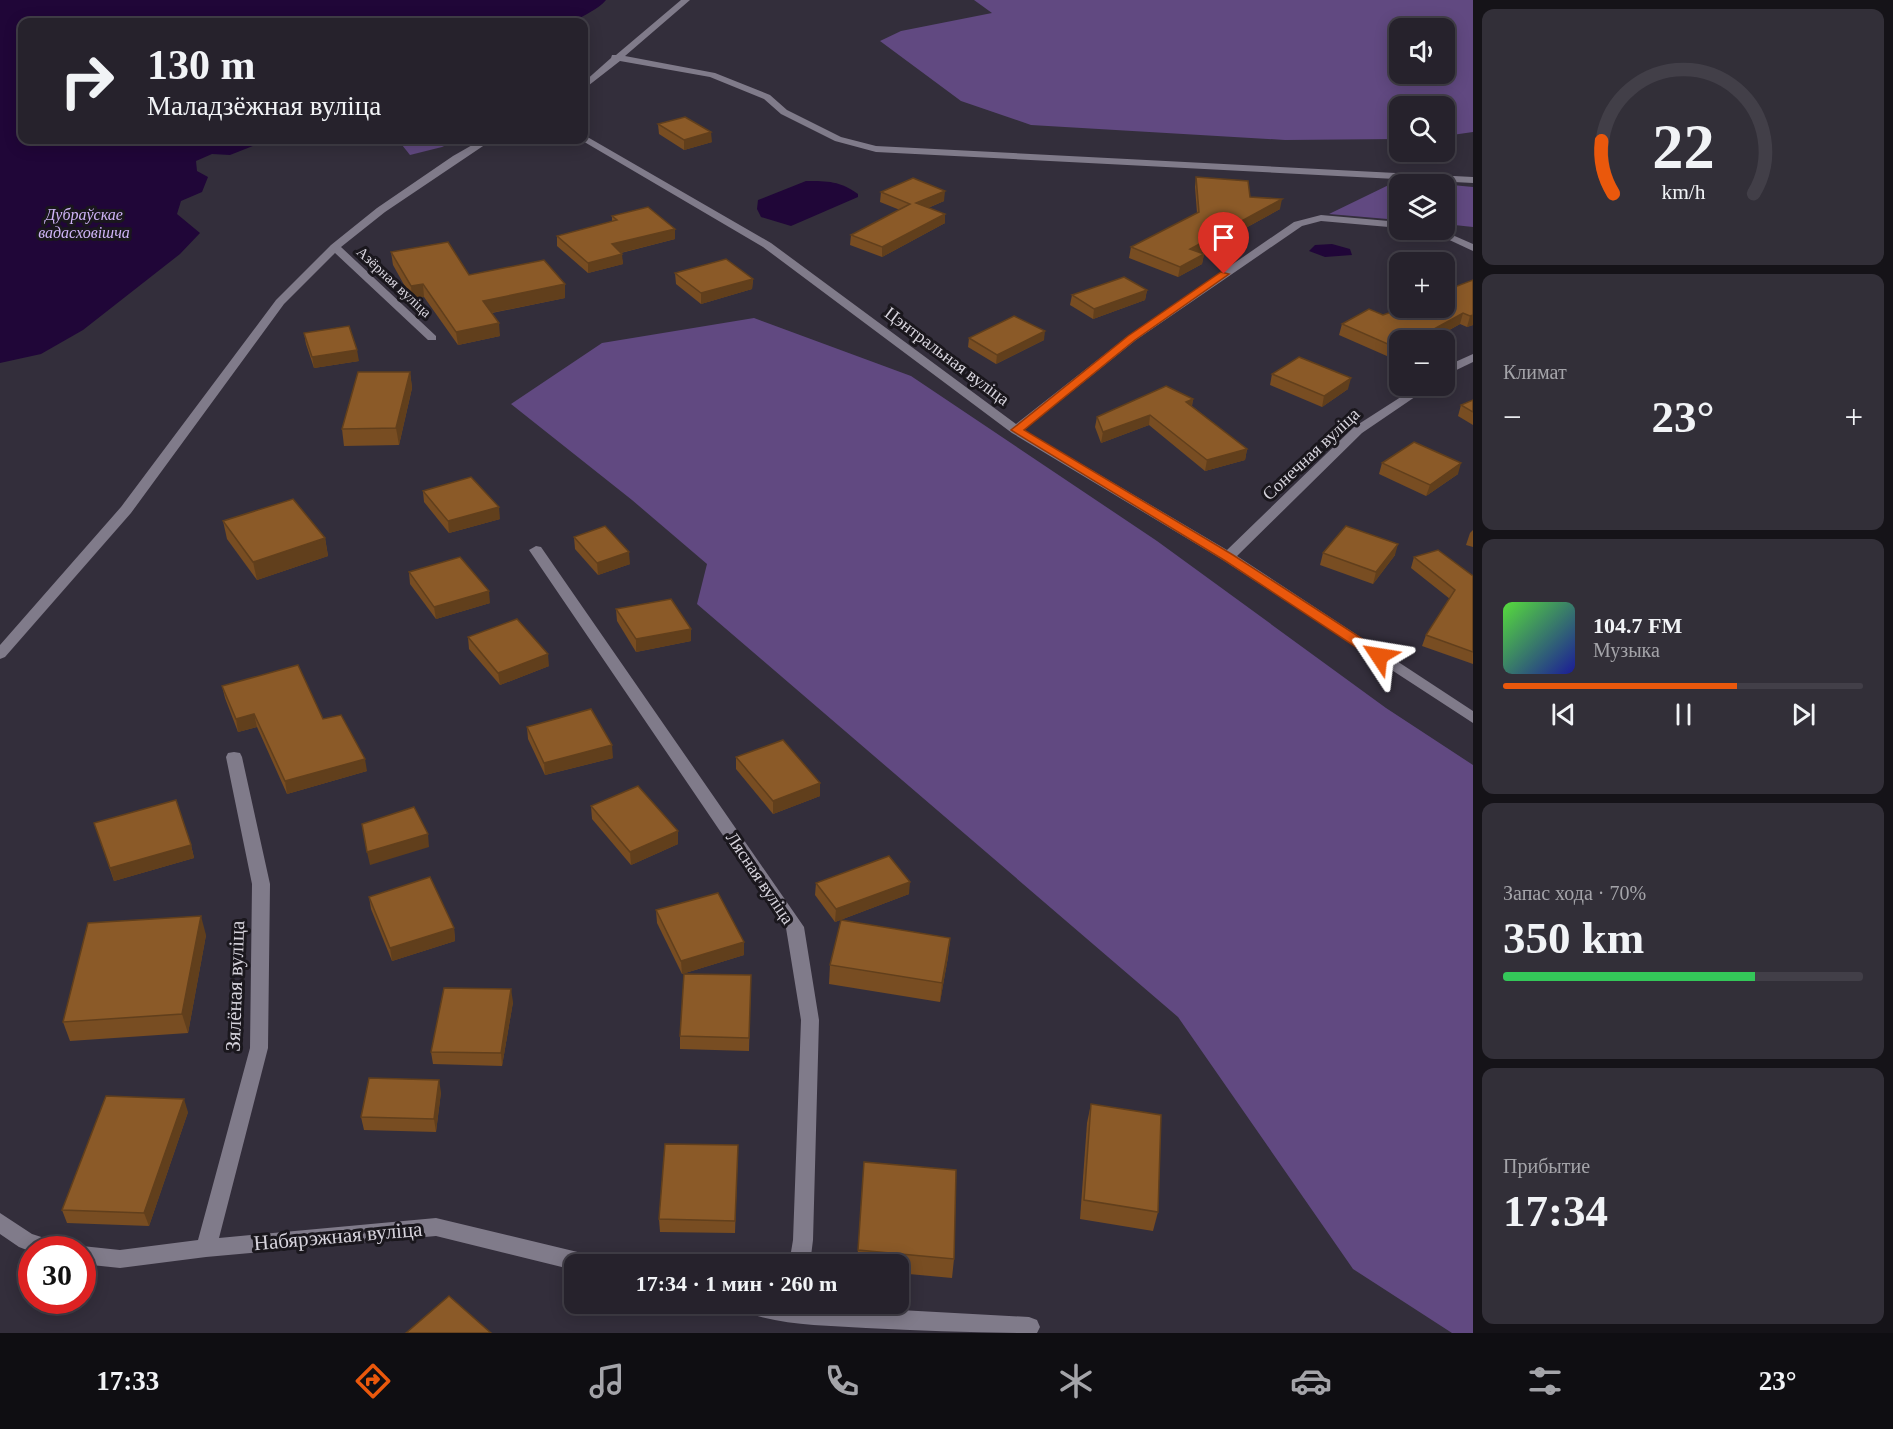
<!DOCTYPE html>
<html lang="ru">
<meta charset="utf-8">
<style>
body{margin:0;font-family:"Times New Roman",serif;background:#322f38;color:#f1f3f6;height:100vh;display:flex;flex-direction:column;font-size:22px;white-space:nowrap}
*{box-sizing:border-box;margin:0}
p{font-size:20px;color:#a4a4a9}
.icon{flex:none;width:33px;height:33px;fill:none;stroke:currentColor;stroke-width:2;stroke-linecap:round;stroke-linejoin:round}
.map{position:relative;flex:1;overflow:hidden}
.drawer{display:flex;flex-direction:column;gap:9px;padding:9px;background:#151318;width:420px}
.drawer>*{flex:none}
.banner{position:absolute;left:18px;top:18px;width:570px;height:126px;border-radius:12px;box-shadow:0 3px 15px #0003,0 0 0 2px #423f48;background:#26222c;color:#f1f3f6;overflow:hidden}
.buttons{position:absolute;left:1389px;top:18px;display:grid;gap:12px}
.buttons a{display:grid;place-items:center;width:66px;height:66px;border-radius:12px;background:#26222c;box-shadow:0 3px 15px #0003,0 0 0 2px #423f48;font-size:30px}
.speed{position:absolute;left:18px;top:1236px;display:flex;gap:12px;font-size:30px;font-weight:700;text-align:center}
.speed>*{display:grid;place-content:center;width:78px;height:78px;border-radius:50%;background:#26222c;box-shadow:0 3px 15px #0003,0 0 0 2px #423f48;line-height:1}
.speed .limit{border:9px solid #d22;background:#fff;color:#111}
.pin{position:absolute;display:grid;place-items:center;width:51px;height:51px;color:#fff;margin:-62px -26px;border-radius:50% 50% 50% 0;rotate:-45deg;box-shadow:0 0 6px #0007}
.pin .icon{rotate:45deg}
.me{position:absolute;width:66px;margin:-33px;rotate:303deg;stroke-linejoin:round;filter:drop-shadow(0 0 4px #0008)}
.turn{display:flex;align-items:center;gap:21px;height:126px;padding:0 30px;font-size:27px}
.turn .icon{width:78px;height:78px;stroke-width:2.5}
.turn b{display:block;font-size:42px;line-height:51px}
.big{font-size:45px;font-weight:700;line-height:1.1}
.drawer .tile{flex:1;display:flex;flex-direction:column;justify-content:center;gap:9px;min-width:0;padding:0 21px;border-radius:12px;background:#322f38}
.drawer .dial{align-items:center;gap:0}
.dial svg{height:156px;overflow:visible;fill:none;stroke:#423f48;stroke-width:7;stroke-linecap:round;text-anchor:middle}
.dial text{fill:#f1f3f6;stroke:none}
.song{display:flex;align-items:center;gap:18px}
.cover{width:72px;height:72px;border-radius:9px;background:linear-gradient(135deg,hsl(110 70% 55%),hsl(240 70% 35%))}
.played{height:6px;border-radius:3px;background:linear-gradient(90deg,#ea580c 65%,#423f48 65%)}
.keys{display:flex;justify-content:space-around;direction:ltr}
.heat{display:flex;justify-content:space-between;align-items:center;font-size:33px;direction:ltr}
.charge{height:9px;border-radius:4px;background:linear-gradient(90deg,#34c759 70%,#423f48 0)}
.trip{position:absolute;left:564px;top:1254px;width:345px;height:60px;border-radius:12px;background:#26222c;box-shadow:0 3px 15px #0003,0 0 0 2px #423f48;font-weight:700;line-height:60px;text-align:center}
.menu{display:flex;height:96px;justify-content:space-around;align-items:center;background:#0f0e12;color:#a4a4a9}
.menu .icon{width:42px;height:42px}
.menu .on{color:#ea580c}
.menu b{font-size:27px;color:#f1f3f6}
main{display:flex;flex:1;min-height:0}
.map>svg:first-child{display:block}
</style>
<main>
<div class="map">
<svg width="1473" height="1333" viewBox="0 0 1473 1333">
<rect width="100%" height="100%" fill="#332e3b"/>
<g fill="#614981" fill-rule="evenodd">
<path d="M974 0H1473V132L1445 136 1444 106H1400L1399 139 1285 140 1031 125 961 101 880 41 901 31 992 13ZM1400 28H1444V74H1400Z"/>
<path d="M398 140H457L442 147 410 155Z"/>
<path d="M1399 180 1473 187V227L1445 224 1444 184H1400L1399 220 1329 214Z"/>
<path d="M754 318 911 376 1157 541 1386 708 1473 765V1333H1452L1353 1269 1178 1017 697 604 707 564 632 500 511 404 602 343Z"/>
</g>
<g fill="#200638">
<path d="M0 0H606C598 10 584 14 575 22H22V140H268L230 155 212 154 196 161 197 171 208 177 202 192 181 201 177 214 200 233 180 254 83 330 41 354 0 363Z"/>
<path d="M806 181C828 181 840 181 858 194V197L791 226 761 217 757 209 758 200Z"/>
<path d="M1332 244 1350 249 1352 255 1325 257 1309 251 1315 245Z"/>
</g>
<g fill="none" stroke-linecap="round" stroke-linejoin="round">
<g fill="#807b8a" fill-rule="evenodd">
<path d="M681 0H690L625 56 715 73 770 95 787 110 841 137 876 146 1473 177V183L876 152 835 141 781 114 764 99 710 77 620 61 584 89V82L611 58 612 55H616Z"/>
<path d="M584 135 771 243 1016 424 1128 336 1294 222 1321 215 1400 222V228L1321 221 1302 226 1136 340 1024 430 1227 550 1354 427 1418 386H1431L1362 433 1237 556 1473 711V723L1223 560 1012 433 763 247 581 140H584Z"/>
<path d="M481 140H492L385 212 341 247 436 336V340H428L335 253 284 304 131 513 5 657 0 659V645L121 507 276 300 331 245 377 208 453 156Z"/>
<path d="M1428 230H1441L1473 244V251Z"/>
<path d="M1473 354V362L1444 376V367Z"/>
<path d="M536 546 541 547 804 927 819 1020 813 1240 810 1264H789L793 1240 801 1020 786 928 529 550Z"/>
<path d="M234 752 240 753 242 757 270 884 268 1048 219 1238 436 1218 590 1255 597 1257 600 1264H574V1270L436 1236 206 1257 120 1268 82 1264V1250H74L82 1246 120 1250 198 1240 250 1048 252 884 226 757 228 753Z"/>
<path d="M0 1213 32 1234 63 1244 66 1250H32V1252L19 1247 0 1234Z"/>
<path d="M739 1304H791L1029 1317 1037 1320 1040 1327 1037 1333C980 1333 923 1331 866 1328 824 1325 782 1326 742 1311Z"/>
</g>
</g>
<g fill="#784d22">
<path d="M658 124 712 142 684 150 659 134Z"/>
<path d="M1196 177 1280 209 1200 253 1204 254 1202 264 1178 277 1129 258 1131 247 1197 213 1195 187Z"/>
<path d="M881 192 944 201 928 208 945 214V223L882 257 850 245 851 235 900 210 880 202Z"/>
<path d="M612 216 675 229V239L621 253 623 264 588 273 557 246V236L612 222Z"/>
<path d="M391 252 469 275 565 298 492 313 500 336 458 345 424 297 412 299 393 265Z"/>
<path d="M675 273 753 279 752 289 701 304 676 284Z"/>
<path d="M1473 280V325L1467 327 1460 324 1396 360 1339 335 1342 324 1383 315Z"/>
<path d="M1147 290 1145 300 1093 319 1070 305 1072 295Z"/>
<path d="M304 333 359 361 314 368 306 344Z"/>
<path d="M969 338 1044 340 996 364 968 347Z"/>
<path d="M410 372 412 388 399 445 344 446 342 429Z"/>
<path d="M1272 374 1348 389 1322 407 1270 385Z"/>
<path d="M1193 399 1192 406 1247 449 1245 460 1205 471 1149 425 1101 443 1095 427 1097 417Z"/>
<path d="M1473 400V425L1458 416 1461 405Z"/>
<path d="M1382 463 1458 474 1426 496 1379 474Z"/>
<path d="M423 491 500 519 449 533 424 502Z"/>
<path d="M223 521 325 538 328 556 257 580 227 539Z"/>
<path d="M1473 530V547L1466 545 1470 533Z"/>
<path d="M574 537 630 564 598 575 575 549Z"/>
<path d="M1323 553 1395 555 1373 584 1320 565Z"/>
<path d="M1414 557 1473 576V664L1422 646 1426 635 1450 599 1411 568Z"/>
<path d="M409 572 490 603 436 619 410 584Z"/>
<path d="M616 609 691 629V641L636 652 617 621Z"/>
<path d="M468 637 549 666 500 685 469 649Z"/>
<path d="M222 686 323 719 367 771 287 794 257 727 238 732 225 698Z"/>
<path d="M527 727 613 758 545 775 528 739Z"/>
<path d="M736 757 820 796 773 814 736 769Z"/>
<path d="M591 806 678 844 631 865 592 819Z"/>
<path d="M94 823 191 845 194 858 114 881Z"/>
<path d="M816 883 909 894 835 922 815 895Z"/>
<path d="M369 897 454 928 455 941 392 961 371 909Z"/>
<path d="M656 910 744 955 682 974 657 923Z"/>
<path d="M206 935 188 1033 70 1041 63 1022Z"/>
<path d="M950 938 948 957 940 1002 829 984 830 965Z"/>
<path d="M751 975 749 1051 680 1049V1036Z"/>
<path d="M513 1002 502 1066 433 1064 431 1052Z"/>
<path d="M441 1092 436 1132 364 1130 361 1117Z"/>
<path d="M1091 1104 1158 1212 1153 1231 1080 1219 1087 1123Z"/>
<path d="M188 1112 149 1226 67 1223 62 1210Z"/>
<path d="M738 1145 735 1233 660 1232 659 1219Z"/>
<path d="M864 1162 954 1259 952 1278 898 1273V1264H857Z"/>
</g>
<g fill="#613f1c">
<path d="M711 132 712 142 684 150V140Z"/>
<path d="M945 191 944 201 916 213V203Z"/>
<path d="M1282 199 1280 209 1189 259 1190 249Z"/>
<path d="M945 214V223L882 257V247Z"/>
<path d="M675 229V239L612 255V244Z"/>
<path d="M622 254 623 264 588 273V263Z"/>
<path d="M1204 254 1202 264 1178 277 1180 267Z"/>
<path d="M753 279 752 289 701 304V293Z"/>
<path d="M423 284 424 297 412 299 411 286Z"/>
<path d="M565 284V298L485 314 483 301Z"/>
<path d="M1147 290 1145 300 1093 319 1094 309Z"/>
<path d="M1463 313 1460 324 1431 340H1414Z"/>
<path d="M1473 315V325L1467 327 1470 316Z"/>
<path d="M499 323 500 336 458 345 456 332Z"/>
<path d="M1045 331 1044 340 996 364 997 355Z"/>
<path d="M1399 349 1400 358 1396 360Z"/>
<path d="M357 350 359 361 314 368 312 357Z"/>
<path d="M410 372 412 388 399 445 396 428Z"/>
<path d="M1351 378 1348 389 1322 407 1324 396Z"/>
<path d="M1193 399 1191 409 1186 402Z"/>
<path d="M1150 415 1149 425 1101 443 1103 432Z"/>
<path d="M1247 449 1245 460 1205 471 1207 460Z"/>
<path d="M1461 463 1458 474 1426 496 1430 485Z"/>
<path d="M499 507 500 519 449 533 448 521Z"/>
<path d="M325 538 328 556 257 580 253 562Z"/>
<path d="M1398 544 1395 555 1373 584 1376 572Z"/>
<path d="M629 552 630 564 598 575 597 563Z"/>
<path d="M489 591 490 603 436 619 434 607Z"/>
<path d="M691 629V641L636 652V639Z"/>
<path d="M548 654 549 666 500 685 498 673Z"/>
<path d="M254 714 257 727 238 732 236 719Z"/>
<path d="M612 745 613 758 545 775 544 763Z"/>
<path d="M365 759 367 771 287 794 285 781Z"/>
<path d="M820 783V796L773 814V801Z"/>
<path d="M678 831V844L631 865 630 852Z"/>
<path d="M428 834 429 847 370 865 367 852Z"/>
<path d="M191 845 194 858 114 881 110 868Z"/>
<path d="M910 882 909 894 835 922 836 909Z"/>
<path d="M201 916 206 935 188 1033 182 1014Z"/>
<path d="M454 928 455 941 392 961 390 948Z"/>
<path d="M950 938 948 957 940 1002 942 983Z"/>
<path d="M744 942V955L682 974 681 961Z"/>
<path d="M511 989 513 1002 502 1066 501 1053Z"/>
<path d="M439 1080 441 1092 436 1132 434 1119Z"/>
<path d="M184 1099 188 1112 149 1226 144 1213Z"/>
</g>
<g fill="#8b5a28" stroke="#613f1c" stroke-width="1.5">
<path d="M685 117 711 132 684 140 658 124Z"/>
<path d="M1196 177 1248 181 1250 197 1282 199 1190 249 1204 254 1180 267 1131 247 1199 212Z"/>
<path d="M913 178 945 191 916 203 945 214 882 247 851 235 910 204 881 192Z"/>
<path d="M648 207 675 229 612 244 622 254 588 263 557 236 617 220 612 216Z"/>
<path d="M448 242 469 275 544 260 565 284 483 301 499 323 456 332 423 284 411 286 391 252Z"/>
<path d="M726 259 753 279 701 293 675 273Z"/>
<path d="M1124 277 1147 290 1094 309 1072 295Z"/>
<path d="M1473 280V315L1470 316 1463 313 1414 340H1400L1399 349 1342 324 1369 309 1383 315 1403 308H1444V291Z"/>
<path d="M1014 316 1045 331 997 355 969 338Z"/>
<path d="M349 326 357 350 312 357 304 333Z"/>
<path d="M1299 357 1351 378 1324 396 1272 374Z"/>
<path d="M358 372H410L396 428 342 429Z"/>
<path d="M1166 386 1193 399 1186 402 1247 449 1207 460 1150 415 1103 432 1097 417Z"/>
<path d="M1473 400V412L1461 405Z"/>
<path d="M1414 442 1461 463 1430 485 1382 463Z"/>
<path d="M471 477 499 507 448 521 423 491Z"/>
<path d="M293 499 325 538 253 562 223 521Z"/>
<path d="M605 526 629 552 597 563 574 537Z"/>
<path d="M1346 526 1398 544 1376 572 1323 553Z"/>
<path d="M1438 550 1473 576V652L1426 635 1455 590 1414 557Z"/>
<path d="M460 557 489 591 434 607 409 572Z"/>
<path d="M671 599 691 629 636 639 616 609Z"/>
<path d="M517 619 548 654 498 673 468 637Z"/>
<path d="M298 665 323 719 341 715 365 759 285 781 254 714 236 719 222 686Z"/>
<path d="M591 709 612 745 544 763 527 727Z"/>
<path d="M783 740 820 783 773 801 736 757Z"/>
<path d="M638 786 678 831 630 852 591 806Z"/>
<path d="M176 800 191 845 110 868 94 823Z"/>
<path d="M414 807 428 834 367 852 362 824Z"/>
<path d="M889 856 910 882 836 909 816 883Z"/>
<path d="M430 877 454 928 390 948 369 897Z"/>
<path d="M718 893 744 942 681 961 656 910Z"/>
<path d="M201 916 182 1014 63 1022 88 923Z"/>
<path d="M841 920 950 938 942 983 830 965Z"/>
<path d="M684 974 751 975 749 1038 680 1036Z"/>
<path d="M444 988 511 989 501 1053 431 1052Z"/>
<path d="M369 1078 439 1080 434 1119 361 1117Z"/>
<path d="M106 1096 184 1099 144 1213 62 1210Z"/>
<path d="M1091 1104 1161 1115 1158 1212 1084 1200Z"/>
<path d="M665 1144 738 1145 735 1221 659 1219Z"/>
<path d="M864 1162 956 1170 954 1259 858 1250Z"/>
<path d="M449 1296 491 1333H406Z"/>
</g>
<path fill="#ea580c" stroke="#983908" stroke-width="1.5" d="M1221 272 1229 274 1135 340 1024 430 1233 555 1384 653 1386 656 1384 659H1374L1224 560 1011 430 1128 336Z"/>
<g text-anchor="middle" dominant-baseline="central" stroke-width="6" stroke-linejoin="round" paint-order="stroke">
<g font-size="15" fill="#d7d4dd" stroke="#1a171d">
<text transform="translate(394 282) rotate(43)">Азёрная вуліца</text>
</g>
<g font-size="16" font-style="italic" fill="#cfb4f7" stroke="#1a171d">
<text x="84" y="214">Дубраўскае<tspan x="84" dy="18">вадасховішча</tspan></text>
</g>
<g font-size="18" fill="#d7d4dd" stroke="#1a171d">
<text transform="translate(947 356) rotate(37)">Цэнтральная вуліца</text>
<text transform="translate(1311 454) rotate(-43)">Сонечная вуліца</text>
<text transform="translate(760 878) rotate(56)">Лясная вуліца</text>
</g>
<g font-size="21" fill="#d7d4dd" stroke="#1a171d">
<text transform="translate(235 986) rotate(-88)">Зялёная вуліца</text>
<text transform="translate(338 1236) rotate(-5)">Набярэжная вуліца</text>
</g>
</g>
</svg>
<div class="buttons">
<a><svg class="icon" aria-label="sound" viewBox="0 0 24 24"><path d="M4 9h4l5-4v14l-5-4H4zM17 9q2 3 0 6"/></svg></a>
<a><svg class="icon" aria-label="search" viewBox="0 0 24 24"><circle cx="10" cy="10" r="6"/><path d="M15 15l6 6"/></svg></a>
<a><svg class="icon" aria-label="layers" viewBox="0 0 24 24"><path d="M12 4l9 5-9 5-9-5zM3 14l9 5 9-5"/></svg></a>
<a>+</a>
<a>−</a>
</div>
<div class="speed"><div class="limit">30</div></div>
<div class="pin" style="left:1224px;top:274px;background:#d93025"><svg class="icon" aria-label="arrive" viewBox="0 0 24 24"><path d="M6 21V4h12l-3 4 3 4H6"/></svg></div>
<svg class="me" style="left:1379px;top:656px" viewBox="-20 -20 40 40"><path d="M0-17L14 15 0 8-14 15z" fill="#ea580c" stroke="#fff" stroke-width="4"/></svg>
<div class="trip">17:34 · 1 мин · 260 m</div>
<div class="banner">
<div class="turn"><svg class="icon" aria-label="right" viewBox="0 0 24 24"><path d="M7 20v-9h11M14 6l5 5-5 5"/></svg><div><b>130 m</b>Маладзёжная вуліца</div></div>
</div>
</div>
<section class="drawer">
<div class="tile dial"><svg viewBox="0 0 100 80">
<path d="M14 69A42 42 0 1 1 86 69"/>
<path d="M14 69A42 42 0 0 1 8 42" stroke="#ea580c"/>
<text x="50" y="56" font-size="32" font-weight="700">22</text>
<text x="50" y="72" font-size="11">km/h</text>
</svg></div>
<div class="tile"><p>Климат</p>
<div class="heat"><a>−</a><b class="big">23°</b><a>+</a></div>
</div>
<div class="tile">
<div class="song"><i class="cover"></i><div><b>104.7 FM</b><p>Музыка</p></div></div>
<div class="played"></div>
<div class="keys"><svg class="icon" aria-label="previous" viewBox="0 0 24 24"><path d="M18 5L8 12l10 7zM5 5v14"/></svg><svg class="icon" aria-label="pause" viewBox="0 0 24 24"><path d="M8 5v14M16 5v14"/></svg><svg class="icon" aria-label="next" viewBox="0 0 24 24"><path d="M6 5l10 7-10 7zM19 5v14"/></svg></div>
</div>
<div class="tile"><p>Запас хода · 70%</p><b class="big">350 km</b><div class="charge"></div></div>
<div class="tile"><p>Прибытие</p><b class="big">17:34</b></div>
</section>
</main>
<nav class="menu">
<b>17:33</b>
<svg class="icon on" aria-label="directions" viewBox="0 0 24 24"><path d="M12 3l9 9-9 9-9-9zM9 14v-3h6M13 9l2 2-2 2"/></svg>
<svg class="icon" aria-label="music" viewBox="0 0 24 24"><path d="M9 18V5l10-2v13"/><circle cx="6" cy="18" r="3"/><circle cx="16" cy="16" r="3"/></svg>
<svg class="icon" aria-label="phone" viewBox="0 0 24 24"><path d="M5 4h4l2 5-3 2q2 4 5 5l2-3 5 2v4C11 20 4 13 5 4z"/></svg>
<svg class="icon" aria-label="climate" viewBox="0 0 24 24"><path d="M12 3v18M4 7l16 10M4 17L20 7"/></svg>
<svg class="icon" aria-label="car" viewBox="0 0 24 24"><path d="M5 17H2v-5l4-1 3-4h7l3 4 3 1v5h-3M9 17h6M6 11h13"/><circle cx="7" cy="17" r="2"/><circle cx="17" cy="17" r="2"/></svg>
<svg class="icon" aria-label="filters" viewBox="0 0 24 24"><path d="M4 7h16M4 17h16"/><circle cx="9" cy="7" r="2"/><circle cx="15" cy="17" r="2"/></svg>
<b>23°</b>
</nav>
